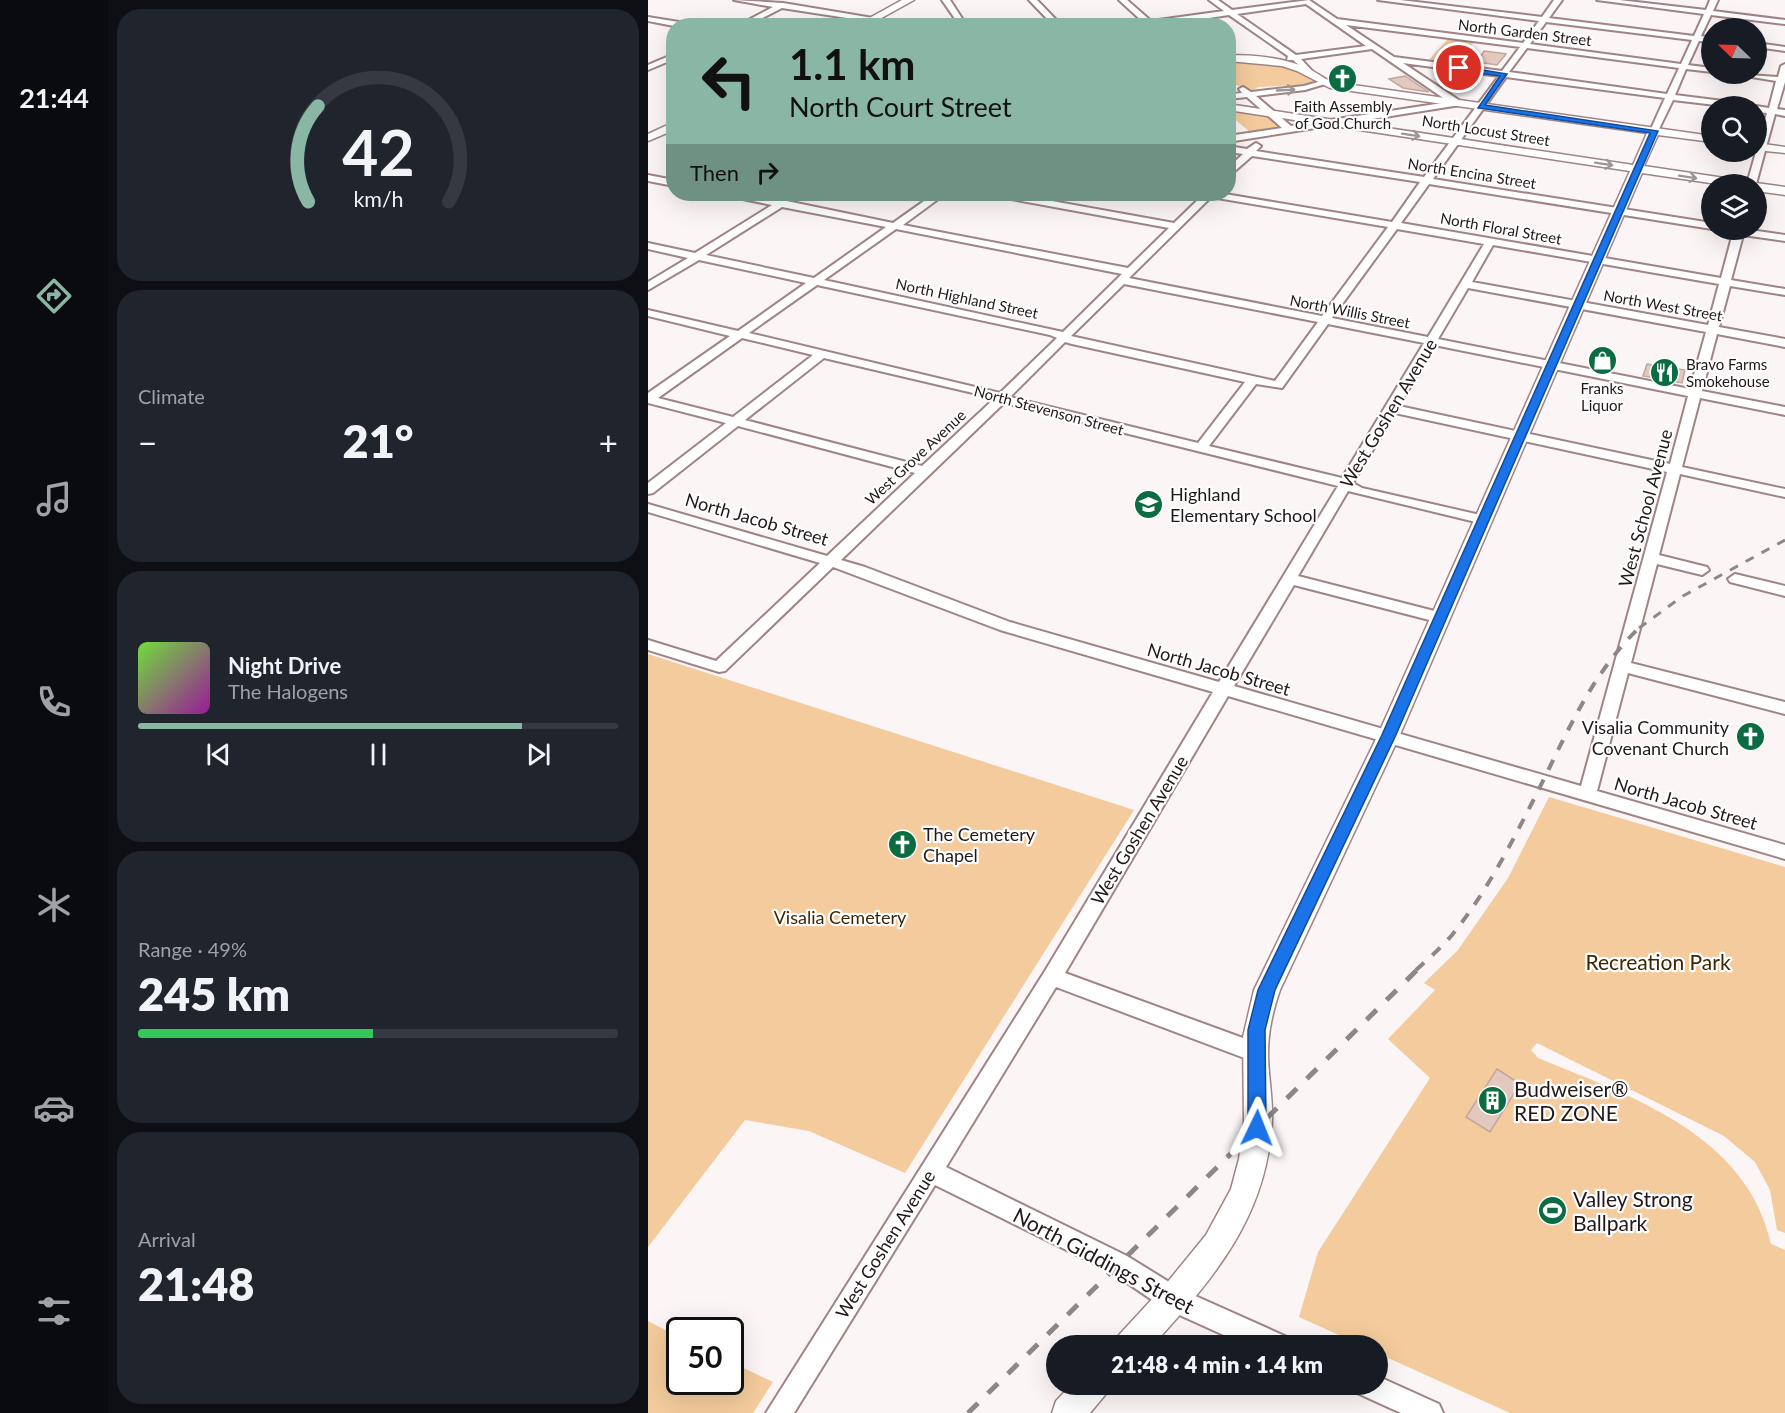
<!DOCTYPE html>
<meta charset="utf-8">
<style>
body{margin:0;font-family:Lato,sans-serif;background:#20242c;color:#f1f3f6;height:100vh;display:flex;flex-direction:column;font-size:22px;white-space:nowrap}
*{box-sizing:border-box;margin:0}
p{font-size:20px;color:#9ea1a6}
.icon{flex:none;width:33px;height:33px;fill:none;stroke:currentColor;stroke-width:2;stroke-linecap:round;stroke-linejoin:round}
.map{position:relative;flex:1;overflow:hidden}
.drawer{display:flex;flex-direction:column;gap:9px;padding:9px;background:#0d0f14;width:540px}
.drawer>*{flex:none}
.banner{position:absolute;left:18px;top:18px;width:570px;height:183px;border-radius:24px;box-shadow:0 6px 24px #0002;background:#8ab6a5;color:#111;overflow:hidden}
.needle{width:39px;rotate:293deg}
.buttons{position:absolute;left:1053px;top:18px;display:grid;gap:12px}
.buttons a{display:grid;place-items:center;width:66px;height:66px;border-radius:50%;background:#171b24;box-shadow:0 6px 24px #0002;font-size:30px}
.speed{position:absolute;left:18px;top:1317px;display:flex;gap:12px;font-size:30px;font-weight:700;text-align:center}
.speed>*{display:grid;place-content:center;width:78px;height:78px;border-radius:50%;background:#171b24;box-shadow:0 6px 24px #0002;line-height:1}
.speed .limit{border:3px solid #111;border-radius:9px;background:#fff;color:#111}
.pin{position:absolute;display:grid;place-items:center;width:51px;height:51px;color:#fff;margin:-26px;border:3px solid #fff;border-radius:50%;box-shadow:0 2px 6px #0007}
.me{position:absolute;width:66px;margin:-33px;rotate:2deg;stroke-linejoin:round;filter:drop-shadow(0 0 4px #0008)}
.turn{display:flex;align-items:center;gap:21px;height:126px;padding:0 24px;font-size:27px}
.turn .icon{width:78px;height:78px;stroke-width:2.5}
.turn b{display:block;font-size:42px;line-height:51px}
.then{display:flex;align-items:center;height:57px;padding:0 24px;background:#0003;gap:12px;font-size:22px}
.big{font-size:45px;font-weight:800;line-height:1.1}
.drawer .widget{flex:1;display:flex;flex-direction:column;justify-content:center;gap:9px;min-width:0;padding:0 21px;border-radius:24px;background:#20242c}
.drawer .dial{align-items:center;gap:0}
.dial svg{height:156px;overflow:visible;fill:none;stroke:#363941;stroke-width:7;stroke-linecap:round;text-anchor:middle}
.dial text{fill:#f1f3f6;stroke:none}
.song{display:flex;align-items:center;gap:18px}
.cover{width:72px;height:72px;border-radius:9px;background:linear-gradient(135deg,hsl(100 70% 55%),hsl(300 70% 35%))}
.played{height:6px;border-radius:3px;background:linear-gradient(90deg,#8ab6a5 80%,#363941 80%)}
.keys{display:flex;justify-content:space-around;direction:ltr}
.heat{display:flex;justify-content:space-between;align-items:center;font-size:33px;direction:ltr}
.charge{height:9px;border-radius:4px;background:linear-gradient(90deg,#34c759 49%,#363941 0)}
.trip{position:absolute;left:398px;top:1335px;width:342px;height:60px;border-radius:30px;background:#171b24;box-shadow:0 6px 24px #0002;font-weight:800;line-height:60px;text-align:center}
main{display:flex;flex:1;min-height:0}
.tab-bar{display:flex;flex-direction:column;width:108px;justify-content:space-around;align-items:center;background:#090b0e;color:#9ea1a6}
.tab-bar .icon{width:42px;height:42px}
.tab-bar .selected{color:#8ab6a5}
.tab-bar b{font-size:27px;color:#f1f3f6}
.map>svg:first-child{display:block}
</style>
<main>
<nav class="tab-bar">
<b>21:44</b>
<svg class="icon selected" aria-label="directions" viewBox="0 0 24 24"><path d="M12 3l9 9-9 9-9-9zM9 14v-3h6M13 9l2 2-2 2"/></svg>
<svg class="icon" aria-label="music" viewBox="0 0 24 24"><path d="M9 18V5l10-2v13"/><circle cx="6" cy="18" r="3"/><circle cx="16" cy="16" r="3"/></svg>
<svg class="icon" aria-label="phone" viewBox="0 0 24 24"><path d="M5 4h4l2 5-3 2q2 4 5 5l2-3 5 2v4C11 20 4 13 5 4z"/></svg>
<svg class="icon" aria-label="climate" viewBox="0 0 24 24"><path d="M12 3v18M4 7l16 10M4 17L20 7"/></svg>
<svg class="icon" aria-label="car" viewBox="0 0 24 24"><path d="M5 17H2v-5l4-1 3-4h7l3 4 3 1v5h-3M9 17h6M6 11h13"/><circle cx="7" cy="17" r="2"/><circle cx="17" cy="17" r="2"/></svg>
<svg class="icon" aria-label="filters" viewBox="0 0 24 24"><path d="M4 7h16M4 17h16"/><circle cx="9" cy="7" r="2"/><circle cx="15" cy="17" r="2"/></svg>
</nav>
<section class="drawer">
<div class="widget dial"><svg viewBox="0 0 100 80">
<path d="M14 69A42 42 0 1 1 86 69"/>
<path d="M14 69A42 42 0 0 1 19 20" stroke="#8ab6a5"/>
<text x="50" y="56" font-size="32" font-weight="700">42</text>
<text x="50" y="72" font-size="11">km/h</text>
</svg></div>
<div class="widget"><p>Climate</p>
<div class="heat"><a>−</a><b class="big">21°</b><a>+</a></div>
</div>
<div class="widget">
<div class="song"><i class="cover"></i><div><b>Night Drive</b><p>The Halogens</p></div></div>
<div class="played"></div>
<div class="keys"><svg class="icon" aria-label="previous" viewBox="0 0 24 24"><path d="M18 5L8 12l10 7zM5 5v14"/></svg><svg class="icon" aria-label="pause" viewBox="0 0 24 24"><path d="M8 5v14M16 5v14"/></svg><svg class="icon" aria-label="next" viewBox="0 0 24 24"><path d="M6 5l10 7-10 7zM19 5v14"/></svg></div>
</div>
<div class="widget"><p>Range · 49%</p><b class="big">245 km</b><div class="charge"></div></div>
<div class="widget"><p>Arrival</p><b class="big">21:48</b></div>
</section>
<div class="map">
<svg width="1137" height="1413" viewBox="0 0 1137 1413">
<rect width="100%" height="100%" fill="#fbf5f5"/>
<g fill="#f3cb9c">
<path d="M800 39 826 42 808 65 780 61Z"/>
<path d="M581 60C604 62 655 61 668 84L611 87 605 90 581 83Z"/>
<path d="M581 110 619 117 631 127 602 132 585 118H581Z"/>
<path d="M0 654 486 810 257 1173 161 1131 97 1120 0 1247Z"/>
<path d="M901 797 1137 867V1233L1129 1230 1122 1190 1107 1162 1076 1136 889 1043 883 1050 890 1058C982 1096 1099 1134 1123 1244L1137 1250V1413H862L729 1353V1346L713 1345 651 1317 670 1252 782 1078 740 1039 787 990 776 983 810 950 860 878Z"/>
<path d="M0 1321 31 1337 32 1382H82L83 1362 125 1382 105 1413H0Z"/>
</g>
<g fill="#e3c8bd" stroke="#c1a79c" stroke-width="1.5">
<path d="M836 51 852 53 858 54 849 65 829 62Z"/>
<path d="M757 76 781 92 755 88 741 79Z"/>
<path d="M999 364 1037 370 1034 383 995 376Z"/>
<path d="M849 1069 872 1084 842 1132 818 1117Z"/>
</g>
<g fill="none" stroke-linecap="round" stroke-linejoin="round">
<defs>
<g id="minor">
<path d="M86 0 135 3 273 26H251L134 8 99 26H89L125 7Z"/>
<path d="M294 0H302L319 26H312Z"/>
<path d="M381 0H389L414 26H406Z"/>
<path d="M471 0H479L503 21 576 11 561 0H570L584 10 661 0 689 19 875 43 891 21 730 0H752L894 17 906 0H914L901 18 1046 36 1056 14 949 0H971L1058 10 1062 0H1070L1065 11 1137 20V24L1063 15 1053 36 1064 38V42L1051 41 1040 65 1064 68V72L1038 69 1027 95 1091 103 1095 106H1076L1025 100 1010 131 1006 134 1002 131 1017 98 858 77 785 179 1064 223V229L781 184 753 223 1073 278 1085 233 1080 230H1102L1137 235V241L1095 235 1083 280 1137 289V295L1082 286 1071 327 1137 339V347L1069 334 1054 391 1137 407V415L1052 398 1034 467 1137 489V497L1032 474 1011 555 1059 567 1061 570 1054 575 1009 564 983 663 1137 702V714L980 673 949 791 1137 845V859L580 696 417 973 614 1045 618 1052 614 1059 607 1062 408 987 298 1167 479 1256 534 1290 639 1337 642 1346H600L516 1308 463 1272 287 1185 146 1413H118L397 971 565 692 352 630 185 567 77 671 71 672 0 650V640L68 661 172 563 0 512V504L179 556 267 473 90 426 5 493 0 494V483L78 423 0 403V393L82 336 0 316V310L90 331 158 283 51 260 0 290V282L40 258 0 249V243L47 253 124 205 80 196 78 194H95L134 200 245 223 286 194H297L255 225 480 268 521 228 352 197 347 194H365L526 223 556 194H577L744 222 772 182 604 156 580 177V168L595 154 580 152V146L599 149 608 143 613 146 608 151 776 177 851 76 755 63 812 101V105L580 142V136L634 128 599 97 580 99V94L594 93 591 89 595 87 603 92 656 86 677 80V84L657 90 608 96 643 126 801 102 724 49 653 59 666 73 662 75 645 60H639L640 56 581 15 507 26H478L495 22ZM658 4 718 46 648 55 589 14ZM898 22 1044 40 1033 64 882 44ZM698 25 872 47 854 71 746 57ZM879 48 1031 68 1019 94 861 72ZM563 197 740 227 674 316 481 278ZM134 207 238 227 166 278 58 255ZM248 229 474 274 415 332 176 280ZM749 229 836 244 780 337 684 318ZM845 245 1071 284 1060 325 824 282ZM476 284 670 322 627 381 423 336ZM169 285 402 335 409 338 352 393 101 333ZM820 288 1058 332 1042 389 790 339ZM680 324 776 343 694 478 561 446 608 384 634 388ZM94 338 165 355 85 417 10 398ZM417 342 424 344 597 382 550 443 362 397ZM786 345 1040 396 1022 464 751 406ZM176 358 338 396 346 399 274 466 97 420ZM356 403 690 486 571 682 362 622 217 567 193 560ZM747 413 1019 472 933 786 586 686 646 585 793 623 801 618 798 614 650 576 700 491 836 524 843 520 841 517 714 488 705 483Z"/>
<path d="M0 17 43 24 46 26H26L0 21Z"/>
<path d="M1108 43 1137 47V51L1108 47Z"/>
<path d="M26 54V59L0 70V65Z"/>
<path d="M1137 64V82L1129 109 1137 110V116L1127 114 1108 184H1099L1119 113 1108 112V106L1121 108 1128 81 1086 74 1130 77 1133 66Z"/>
<path d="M0 175 26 180V186L0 181Z"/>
<path d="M1087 574 1137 586V596L1082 582 1080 579Z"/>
<path d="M729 1376 791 1404 795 1413H753L709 1393 705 1384H729Z"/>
</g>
<g id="major">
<path d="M254 0H266L219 26H207Z"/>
<path d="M580 55C606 55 635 57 659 68 668 72 675 78 684 82L1064 136V142L1010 135 996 166 1090 180 1096 184H1069L994 173 751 737 632 990C625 1010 620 1031 620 1053 620 1076 625 1098 624 1121 619 1217 566 1278 504 1346H466L471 1335 518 1284 558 1235 583 1189 591 1159 596 1122 595 1037 606 990 729 737 982 171 580 110V104L985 165 999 133 682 88 649 71 634 66 580 61Z"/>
<path d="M26 122V130L0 141V134Z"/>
<path d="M1108 143 1137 147V153L1108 150Z"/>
<path d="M1108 183 1137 187V195L1108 191V184H1104Z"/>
<path d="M424 1384H462L457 1395 442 1413H404L408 1401Z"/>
</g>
</defs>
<use href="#minor" stroke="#a08485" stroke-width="4"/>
<use href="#major" stroke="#a08485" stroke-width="3"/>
<use href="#minor" fill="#fff" fill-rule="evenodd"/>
<use href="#major" fill="#fff" fill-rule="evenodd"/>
<path stroke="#8f8787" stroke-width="3" stroke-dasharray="9 9" stroke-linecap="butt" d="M991 628 1035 596 1137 540"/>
<path stroke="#8f8787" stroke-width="4" stroke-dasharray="11 11" stroke-linecap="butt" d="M768 970C780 959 793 948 804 935 839 892 864 842 889 793 918 735 944 672 993 626"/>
<path stroke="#8f8787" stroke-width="5" stroke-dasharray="14 14" stroke-linecap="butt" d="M320 1413 770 969"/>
</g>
<defs><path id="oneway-shaft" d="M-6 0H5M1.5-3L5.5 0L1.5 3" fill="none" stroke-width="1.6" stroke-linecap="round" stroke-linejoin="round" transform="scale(1.5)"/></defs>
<g stroke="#9c9797">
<use href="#oneway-shaft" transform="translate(638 90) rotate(-3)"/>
<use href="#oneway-shaft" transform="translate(763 135) rotate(9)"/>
<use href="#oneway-shaft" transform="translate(956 164) rotate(9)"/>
<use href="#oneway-shaft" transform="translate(1040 177) rotate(9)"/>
</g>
<path fill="#1a73e8" stroke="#114b97" stroke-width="1.5" d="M811 66 859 74 837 105 1010 131 747 737 627 990 617 1030 618 1128 616 1134 609 1137 603 1134 600 1128V1030L610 990 733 737 1002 133 830 108 852 76 809 70Z"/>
<defs>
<symbol id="church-disc" viewBox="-11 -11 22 22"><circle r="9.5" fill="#0c6c41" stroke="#fff"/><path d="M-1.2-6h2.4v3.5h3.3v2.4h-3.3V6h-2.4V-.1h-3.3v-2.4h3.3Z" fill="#fff"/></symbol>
<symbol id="shop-disc" viewBox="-11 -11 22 22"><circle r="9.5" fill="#0c6c41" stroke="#fff"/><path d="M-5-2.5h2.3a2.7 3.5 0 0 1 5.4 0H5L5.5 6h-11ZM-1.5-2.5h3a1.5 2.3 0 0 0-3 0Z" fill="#fff"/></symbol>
<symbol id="restaurant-disc" viewBox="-11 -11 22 22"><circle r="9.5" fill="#0c6c41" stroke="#fff"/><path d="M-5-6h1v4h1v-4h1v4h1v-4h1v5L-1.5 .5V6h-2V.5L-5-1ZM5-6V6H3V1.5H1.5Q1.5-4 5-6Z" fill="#fff"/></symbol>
<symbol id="school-disc" viewBox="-11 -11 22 22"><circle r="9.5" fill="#0c6c41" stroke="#fff"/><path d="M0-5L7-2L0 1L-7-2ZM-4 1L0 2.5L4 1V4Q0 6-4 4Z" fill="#fff"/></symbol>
<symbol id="building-disc" viewBox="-11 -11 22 22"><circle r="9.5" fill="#0c6c41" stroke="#fff"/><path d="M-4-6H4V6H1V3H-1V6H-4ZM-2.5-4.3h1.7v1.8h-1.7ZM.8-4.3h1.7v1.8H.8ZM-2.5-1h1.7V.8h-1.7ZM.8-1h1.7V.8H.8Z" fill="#fff"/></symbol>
<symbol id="stadium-disc" viewBox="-11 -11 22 22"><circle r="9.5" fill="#0c6c41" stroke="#fff"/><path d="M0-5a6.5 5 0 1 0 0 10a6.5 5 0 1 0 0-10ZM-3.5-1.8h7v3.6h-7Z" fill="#fff"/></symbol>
</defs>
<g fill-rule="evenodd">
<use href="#church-disc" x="678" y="62" width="33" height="33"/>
<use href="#shop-disc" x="938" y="344" width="33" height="33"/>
<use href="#restaurant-disc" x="1000" y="356" width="33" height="33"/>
<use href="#school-disc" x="484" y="488" width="33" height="33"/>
<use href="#church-disc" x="1086" y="720" width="33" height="33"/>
<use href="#church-disc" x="238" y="828" width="33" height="33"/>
<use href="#building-disc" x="828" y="1084" width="33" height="33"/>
<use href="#stadium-disc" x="888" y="1194" width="33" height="33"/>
</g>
<g text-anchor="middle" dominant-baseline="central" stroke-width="4.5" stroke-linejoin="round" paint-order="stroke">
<g font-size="15" fill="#221718" stroke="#fff">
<text transform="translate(877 32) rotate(7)">North Garden Street</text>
<text transform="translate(838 130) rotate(9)">North Locust Street</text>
<text transform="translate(824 173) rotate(9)">North Encina Street</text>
<text transform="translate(853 228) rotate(10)">North Floral Street</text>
<text transform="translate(319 298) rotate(12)">North Highland Street</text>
<text transform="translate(1015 305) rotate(10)">North West Street</text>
<text transform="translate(702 311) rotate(11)">North Willis Street</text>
<text transform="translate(401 410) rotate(15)">North Stevenson Street</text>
<text transform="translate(267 457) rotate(-43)">West Grove Avenue</text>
</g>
<g font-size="15" fill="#221718" stroke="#fff">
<text x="695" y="106">Faith Assembly<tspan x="695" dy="17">of God Church</tspan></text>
<text x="1038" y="364" text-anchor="start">Bravo Farms<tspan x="1038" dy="17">Smokehouse</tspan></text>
<text x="954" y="388">Franks<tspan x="954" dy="17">Liquor</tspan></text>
</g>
<g font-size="18" fill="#221718" stroke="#fff">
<text transform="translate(740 413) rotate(-59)">West Goshen Avenue</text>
<text transform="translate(997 508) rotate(-75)">West School Avenue</text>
<text transform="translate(109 519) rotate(16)">North Jacob Street</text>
<text transform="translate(571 669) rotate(16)">North Jacob Street</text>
<text transform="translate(1038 803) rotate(16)">North Jacob Street</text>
<text transform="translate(491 830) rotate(-59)">West Goshen Avenue</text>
<text transform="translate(237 1244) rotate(-58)">West Goshen Avenue</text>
</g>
<g font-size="18" fill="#221718" stroke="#fff" text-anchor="start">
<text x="522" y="494">Highland<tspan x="522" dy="21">Elementary School</tspan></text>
<text x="1081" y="727" text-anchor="end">Visalia Community<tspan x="1081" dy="21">Covenant Church</tspan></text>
<text x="275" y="834">The Cemetery<tspan x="275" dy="21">Chapel</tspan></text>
</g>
<g font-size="18" fill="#3d2604" stroke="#fff">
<text x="192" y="917">Visalia Cemetery</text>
</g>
<g font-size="21" fill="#3d2604" stroke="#fff">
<text x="1010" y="961">Recreation Park</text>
</g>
<g font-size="21" fill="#221718" stroke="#fff" text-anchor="start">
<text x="866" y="1088">Budweiser®<tspan x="866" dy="24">RED ZONE</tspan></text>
<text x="925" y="1198">Valley Strong<tspan x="925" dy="24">Ballpark</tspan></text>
</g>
<g font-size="21" fill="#221718" stroke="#fff">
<text transform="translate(456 1260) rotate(28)">North Giddings Street</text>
</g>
</g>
</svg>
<div class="buttons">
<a><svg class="needle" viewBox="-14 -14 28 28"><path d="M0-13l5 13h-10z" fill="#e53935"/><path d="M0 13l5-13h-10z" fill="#9ea1a6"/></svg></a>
<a><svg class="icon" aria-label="search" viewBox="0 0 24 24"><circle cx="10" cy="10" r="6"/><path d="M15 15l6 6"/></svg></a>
<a><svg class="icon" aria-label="layers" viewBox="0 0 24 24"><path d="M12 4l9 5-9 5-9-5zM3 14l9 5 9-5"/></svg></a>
</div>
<div class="speed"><div class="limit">50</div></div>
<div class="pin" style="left:811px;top:68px;background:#d93025"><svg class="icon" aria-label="arrive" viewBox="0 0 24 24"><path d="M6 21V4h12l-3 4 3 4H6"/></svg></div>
<svg class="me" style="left:609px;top:1128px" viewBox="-20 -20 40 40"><path d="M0-17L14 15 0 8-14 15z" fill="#1a73e8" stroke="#fff" stroke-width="4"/></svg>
<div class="trip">21:48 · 4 min · 1.4 km</div>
<div class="banner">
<div class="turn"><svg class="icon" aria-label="left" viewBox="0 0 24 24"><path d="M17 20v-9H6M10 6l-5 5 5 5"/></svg><div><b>1.1 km</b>North Court Street</div></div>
<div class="then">Then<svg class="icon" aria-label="right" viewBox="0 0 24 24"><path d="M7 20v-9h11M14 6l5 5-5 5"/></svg></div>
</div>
</div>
</main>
